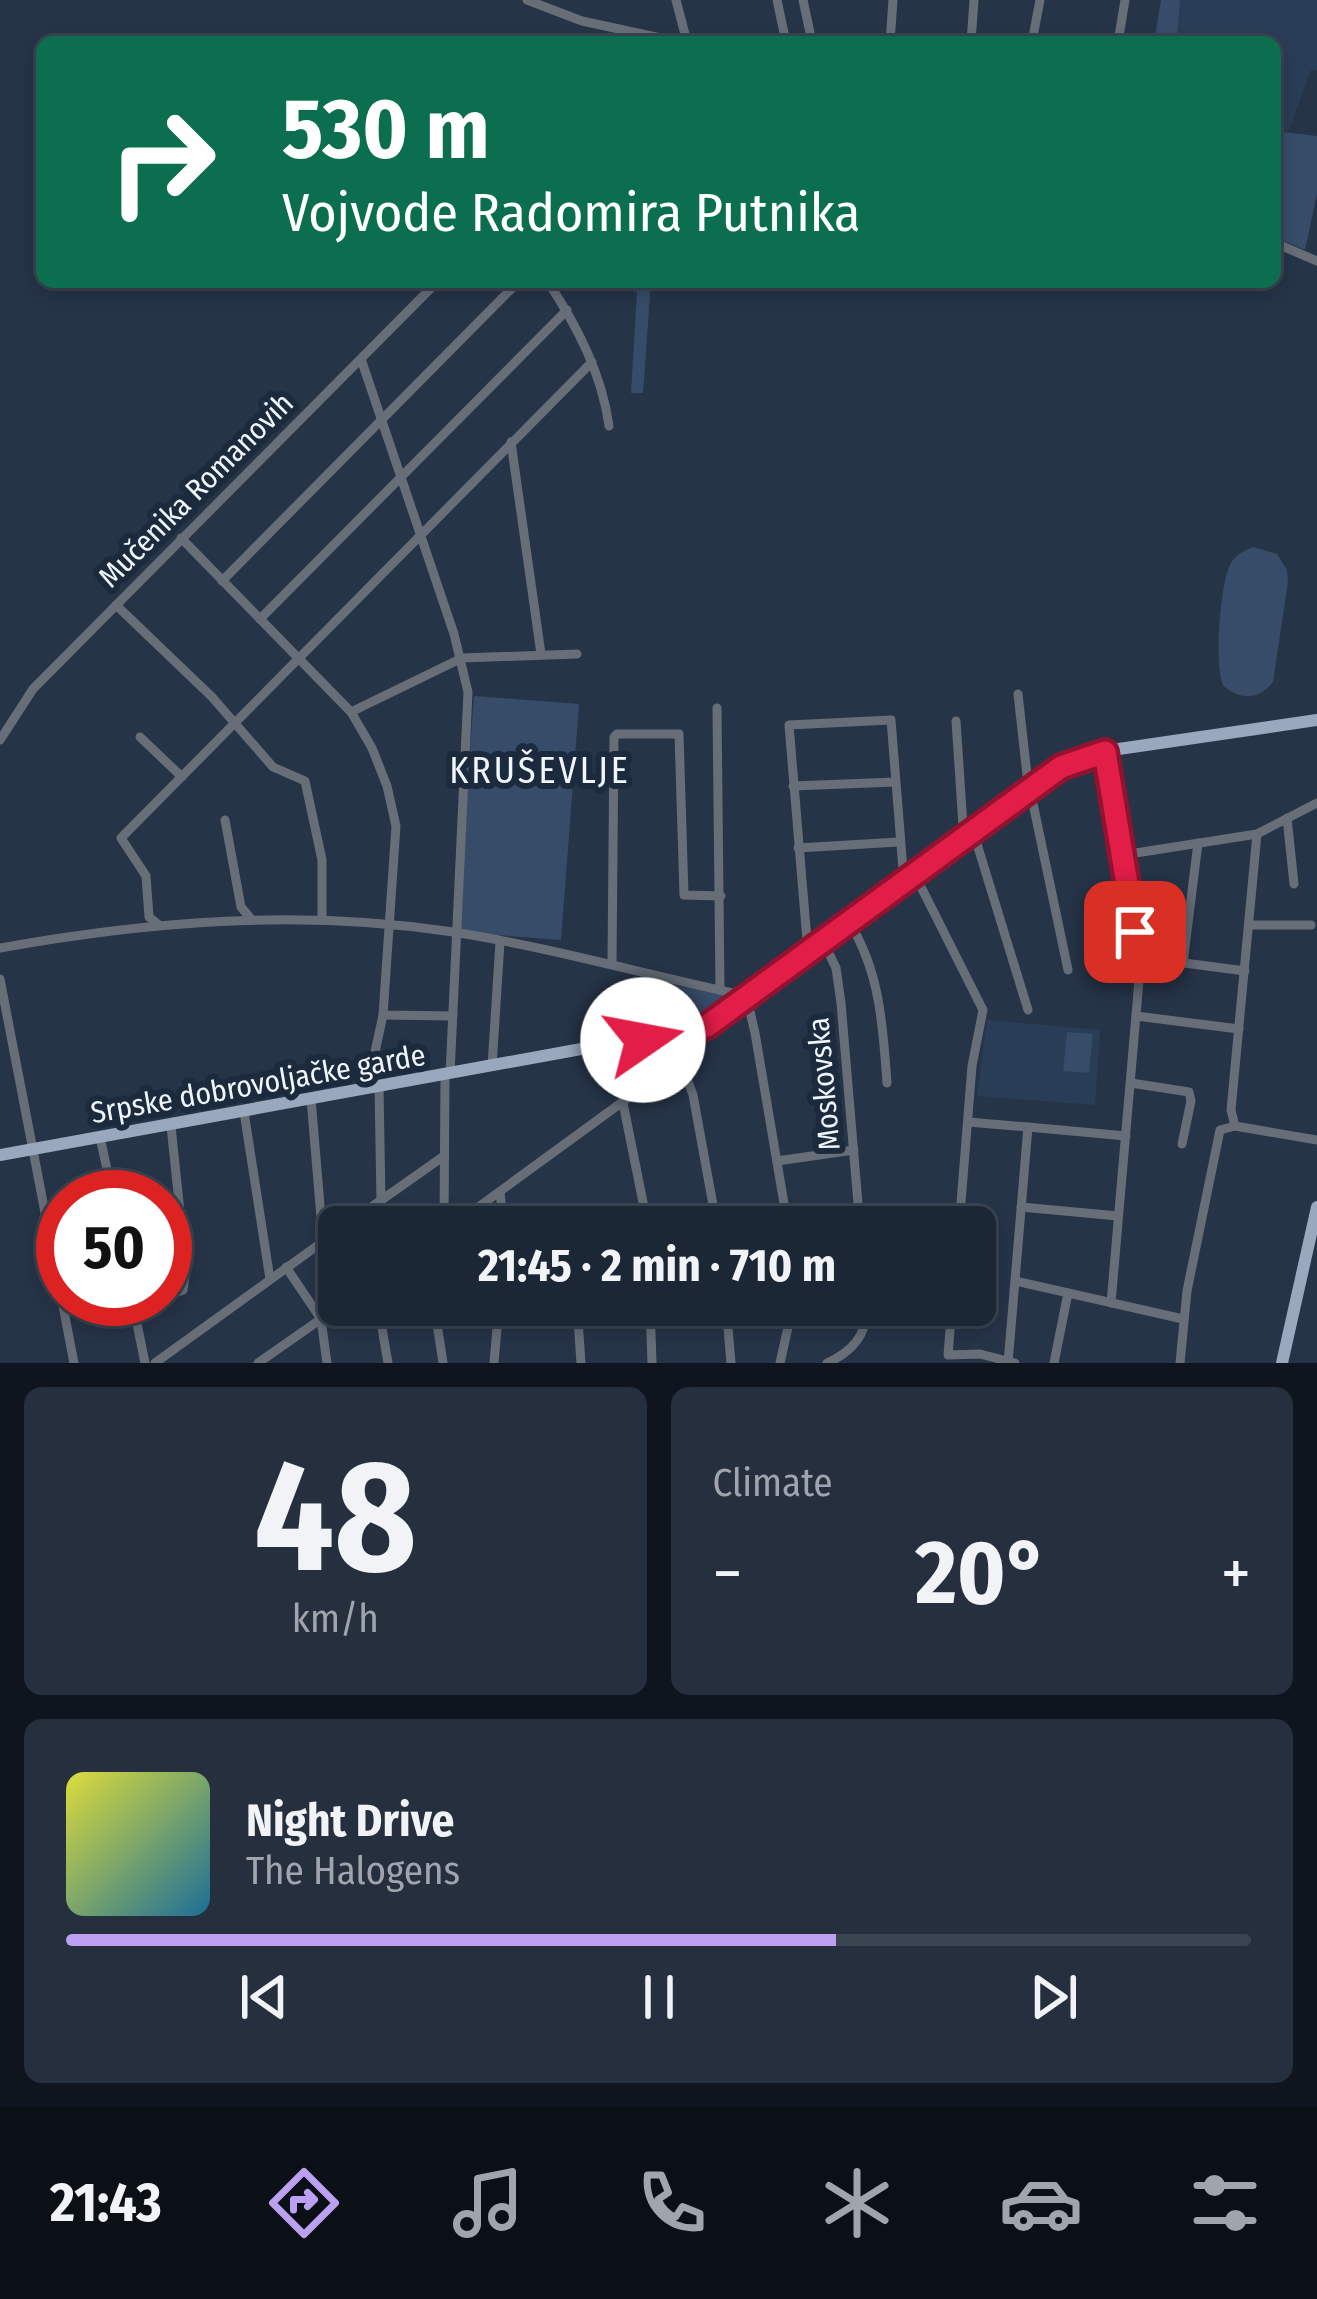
<!DOCTYPE html>
<meta charset="utf-8">
<style>
body{margin:0;font-family:"Fira Sans Condensed",sans-serif;background:#252f3e;color:#f1f3f6;height:100vh;display:flex;flex-direction:column;font-size:45px;white-space:nowrap}
*{box-sizing:border-box;margin:0}
p{font-size:39px;color:#a0a5ad}
.icon{flex:none;width:66px;height:66px;fill:none;stroke:currentColor;stroke-width:2;stroke-linecap:round;stroke-linejoin:round}
.map{position:relative;height:1363px;overflow:hidden}
.sheet{display:flex;flex-direction:column;gap:24px;padding:24px;background:#0f151e;flex:1}
.sheet>*{flex:none}
.hud{position:absolute;left:36px;top:36px;width:1245px;height:252px;border-radius:18px;box-shadow:0 6px 18px #0003,0 0 0 3px #3a4451;background:#0b6e4f;color:#fff;overflow:hidden}
.speed{position:absolute;left:36px;top:1170px;display:flex;gap:24px;font-size:60px;font-weight:700;text-align:center}
.speed>*{display:grid;place-content:center;width:156px;height:156px;border-radius:50%;background:#1c2736;box-shadow:0 6px 18px #0003,0 0 0 3px #3a4451;line-height:1}
.speed .limit{border:18px solid #d22;background:#fff;color:#111}
.pin{position:absolute;display:grid;place-items:center;width:102px;height:102px;color:#fff;margin:-51px;border-radius:24px;box-shadow:0 6px 18px #0006}
.me{position:absolute;width:132px;margin:-66px;rotate:78deg;stroke-linejoin:round;filter:drop-shadow(0 0 9px #0008)}
.turn{display:flex;align-items:center;gap:42px;height:252px;padding:0 48px;font-size:54px}
.turn .icon{width:156px;height:156px;stroke-width:2.5}
.turn b{display:block;font-size:84px;line-height:102px}
.big{font-size:90px;font-weight:700;line-height:1.1}
.sheet .widget{flex:1;display:flex;flex-direction:column;justify-content:center;gap:18px;min-width:0;padding:0 42px;border-radius:18px;background:#252f3e}
.sheet .dial{align-items:center;gap:0}
.dial b{font-size:156px;line-height:1}
.song{display:flex;align-items:center;gap:36px}
.cover{width:144px;height:144px;border-radius:18px;background:linear-gradient(135deg,hsl(60 70% 55%),hsl(200 70% 35%))}
.played{height:12px;border-radius:6px;background:linear-gradient(90deg,#bca0f2 65%,#3a4451 65%)}
.keys{display:flex;justify-content:space-around;direction:ltr}
.heat{display:flex;justify-content:space-between;align-items:center;font-size:66px;direction:ltr}
.sheet .tiles{flex:1;display:grid;gap:24px;grid-template-columns:1fr 1fr}
.widget:last-child{grid-column:span 2}
.trip{position:absolute;left:318px;top:1206px;width:678px;height:120px;border-radius:18px;background:#1c2736;box-shadow:0 6px 18px #0003,0 0 0 3px #3a4451;font-weight:700;line-height:120px;text-align:center}
.menu{display:flex;height:192px;justify-content:space-around;align-items:center;background:#0b1016;color:#a0a5ad}
.menu .icon{width:84px;height:84px}
.menu .current{color:#bca0f2}
.menu b{font-size:54px;color:#f1f3f6}
.map>svg:first-child{display:block}
</style>
<div class="map">
<svg width="1317" height="1363" viewBox="0 0 1317 1363">
<rect width="100%" height="100%" fill="#263448"/>
<g fill="#2a3d56">
<path d="M1180 0H1317V70H1311L1288 132 1275 131V42H1177Z"/>
<path d="M987 1020 1100 1030 1095 1105 977 1096Z"/>
</g>
<g fill="#374c69">
<path d="M1161 0H1180L1177 42H1154Z"/>
<path d="M1275 131 1317 136V193L1305 250 1275 237Z"/>
<path d="M589 282H651L643 393H631L637 292Z"/>
<path d="M1253 547 1277 554 1287 570 1288 582 1273 682C1259 700 1240 701 1223 685 1214 666 1220 585 1230 565 1234 556 1243 551 1253 547Z"/>
<path d="M474 696 579 704 561 940 456 932Z"/>
<path d="M658 982 729 996 734 1001 710 1018 648 1034Z"/>
<path d="M1067 1032 1093 1034 1089 1073 1063 1071Z"/>
</g>
<g fill="none" stroke-linecap="round" stroke-linejoin="round">
<g stroke="#676e78" stroke-width="9">
<path d="M527 0 582 21 679 42"/>
<path d="M676 0 687 42"/>
<path d="M777 0 786 42"/>
<path d="M803 0 812 42"/>
<path d="M890 42 893 0"/>
<path d="M971 42 974 0"/>
<path d="M1032 42 1040 0"/>
<path d="M1118 42 1125 0"/>
<path d="M1275 243 1317 261"/>
<path d="M548 282C577 326 602 374 609 426"/>
<path d="M361 359 454 634 468 692 450 1074"/>
<path d="M511 442 541 654"/>
<path d="M181 538 351 712 372 748 387 786 396 826 383 1015 453 1016"/>
<path d="M222 581 518 282"/>
<path d="M116 605 212 697 273 767 305 781 322 860V919"/>
<path d="M260 619 567 310"/>
<path d="M1018 694 1027 775 1068 970"/>
<path d="M717 708 720 990"/>
<path d="M351 712 462 658 577 654"/>
<path d="M956 721 963 826 977 844 1028 1010"/>
<path d="M140 737 182 777"/>
<path d="M0 740 33 689 437 282"/>
<path d="M1105 751 1140 969 1111 1303"/>
<path d="M793 786 895 782"/>
<path d="M1287 818 1294 884"/>
<path d="M225 820 241 907 251 919"/>
<path d="M1257 834 1231 1110 1235 1126 1317 1140"/>
<path d="M798 848 898 842"/>
<path d="M1123 855 1257 834 1317 803"/>
<path d="M915 875 983 1010 972 1066 959 1227"/>
<path d="M849 922C880 971 883 1027 887 1083"/>
<path d="M159 925 149 917 146 876 121 838 592 362"/>
<path d="M1249 925H1311"/>
<path d="M823 941 836 968 841 1003 860 1227"/>
<path d="M0 948C151 921 300 909 453 932 549 947 643 974 738 994L748 1003 755 1033 788 1227"/>
<path d="M808 952 789 725 891 720 904 882"/>
<path d="M1139 957 1245 971"/>
<path d="M612 963 614 737 617 734H679L684 895 721 896"/>
<path d="M1183 963 1198 843"/>
<path d="M0 979 74 1363"/>
<path d="M1136 1016 1239 1029"/>
<path d="M680 1060 693 1095 717 1227"/>
<path d="M492 1066 500 942"/>
<path d="M1131 1083 1189 1092 1191 1101 1182 1144"/>
<path d="M379 1087 381 1201"/>
<path d="M367 1089 383 1015"/>
<path d="M311 1099 323 1241"/>
<path d="M623 1103 648 1227"/>
<path d="M244 1112 270 1279"/>
<path d="M968 1122 1028 1127"/>
<path d="M100 1137 113 1197"/>
<path d="M777 1161 854 1150"/>
<path d="M500 1193 504 1227"/>
<path d="M1021 1207 1118 1216"/>
<path d="M343 1227 444 1156"/>
<path d="M444 1227 445 1075"/>
<path d="M451 1227 680 1060 707 1026"/>
<path d="M652 1227 785 1207"/>
<path d="M286 1267 321 1319 327 1363"/>
<path d="M1015 1281 1183 1319"/>
<path d="M165 1297 183 1290 186 1270 171 1126"/>
<path d="M132 1299 145 1363"/>
<path d="M133 1304 154 1299"/>
<path d="M378 1305 388 1363"/>
<path d="M406 1305 410 1311 433 1312 436 1317 443 1363"/>
<path d="M577 1305 581 1363"/>
<path d="M650 1305 652 1363"/>
<path d="M726 1305 731 1363"/>
<path d="M952 1305 948 1355 980 1354 1015 1363"/>
<path d="M577 1308 619 1305"/>
<path d="M155 1363 339 1230"/>
<path d="M258 1363 341 1305"/>
<path d="M494 1363 499 1305"/>
<path d="M780 1363 793 1305"/>
<path d="M827 1363C852 1352 869 1333 866 1305"/>
<path d="M1008 1363 1028 1127 1126 1136"/>
<path d="M1054 1363 1068 1293"/>
<path d="M1180 1363 1187 1291 1220 1130 1235 1126"/>
</g>
<g stroke="#99a8bd" stroke-width="12">
<path d="M0 1155 707 1026 1061 767 1105 751 1317 720"/>
<path d="M1282 1363 1317 1207"/>
</g>
</g>
<g fill="none" stroke-linecap="round" stroke-linejoin="round">
<defs>
<path id="route" d="M643 1040 707 1026 1061 767 1105 752 1135 932"/>
</defs>
<use href="#route" stroke="#92132f" stroke-width="30"/>
<use href="#route" stroke="#e11d48" stroke-width="21"/>
</g>
<g text-anchor="middle" dominant-baseline="central" stroke-width="12" stroke-linejoin="round" paint-order="stroke">
<g font-size="30" fill="#f0f6fd" stroke="#1c2a3d">
<text transform="translate(196 490) rotate(-45)">Mučenika Romanovih</text>
<text transform="translate(258 1084) rotate(-10)">Srpske dobrovoljačke garde</text>
<text transform="translate(824 1084) rotate(-95)">Moskovska</text>
</g>
<g font-size="36" letter-spacing="3" fill="#f0f6fd" stroke="#1c2a3d">
<text x="540" y="771">KRUŠEVLJE</text>
</g>
</g>
</svg>
<div class="speed"><div class="limit">50</div></div>
<div class="pin" style="left:1135px;top:932px;background:#d93025"><svg class="icon" aria-label="arrive" viewBox="0 0 24 24"><path d="M6 21V4h12l-3 4 3 4H6"/></svg></div>
<svg class="me" style="left:643px;top:1040px" viewBox="-20 -20 40 40"><circle r="19" fill="#fff"/><path d="M0-13L10 11 0 6-10 11z" fill="#e11d48"/></svg>
<div class="trip">21:45 · 2 min · 710 m</div>
<div class="hud">
<div class="turn"><svg class="icon" aria-label="right" viewBox="0 0 24 24"><path d="M7 20v-9h11M14 6l5 5-5 5"/></svg><div><b>530 m</b>Vojvode Radomira Putnika</div></div>
</div>
</div>
<section class="sheet">
<div class="tiles">
<div class="widget dial"><b>48</b><p>km/h</p></div>
<div class="widget"><p>Climate</p>
<div class="heat"><a>−</a><b class="big">20°</b><a>+</a></div>
</div>
<div class="widget">
<div class="song"><i class="cover"></i><div><b>Night Drive</b><p>The Halogens</p></div></div>
<div class="played"></div>
<div class="keys"><svg class="icon" aria-label="previous" viewBox="0 0 24 24"><path d="M18 5L8 12l10 7zM5 5v14"/></svg><svg class="icon" aria-label="pause" viewBox="0 0 24 24"><path d="M8 5v14M16 5v14"/></svg><svg class="icon" aria-label="next" viewBox="0 0 24 24"><path d="M6 5l10 7-10 7zM19 5v14"/></svg></div>
</div>
</div>
</section>
<nav class="menu">
<b>21:43</b>
<svg class="icon current" aria-label="directions" viewBox="0 0 24 24"><path d="M12 3l9 9-9 9-9-9zM9 14v-3h6M13 9l2 2-2 2"/></svg>
<svg class="icon" aria-label="music" viewBox="0 0 24 24"><path d="M9 18V5l10-2v13"/><circle cx="6" cy="18" r="3"/><circle cx="16" cy="16" r="3"/></svg>
<svg class="icon" aria-label="phone" viewBox="0 0 24 24"><path d="M5 4h4l2 5-3 2q2 4 5 5l2-3 5 2v4C11 20 4 13 5 4z"/></svg>
<svg class="icon" aria-label="climate" viewBox="0 0 24 24"><path d="M12 3v18M4 7l16 10M4 17L20 7"/></svg>
<svg class="icon" aria-label="car" viewBox="0 0 24 24"><path d="M5 17H2v-5l4-1 3-4h7l3 4 3 1v5h-3M9 17h6M6 11h13"/><circle cx="7" cy="17" r="2"/><circle cx="17" cy="17" r="2"/></svg>
<svg class="icon" aria-label="filters" viewBox="0 0 24 24"><path d="M4 7h16M4 17h16"/><circle cx="9" cy="7" r="2"/><circle cx="15" cy="17" r="2"/></svg>
</nav>
